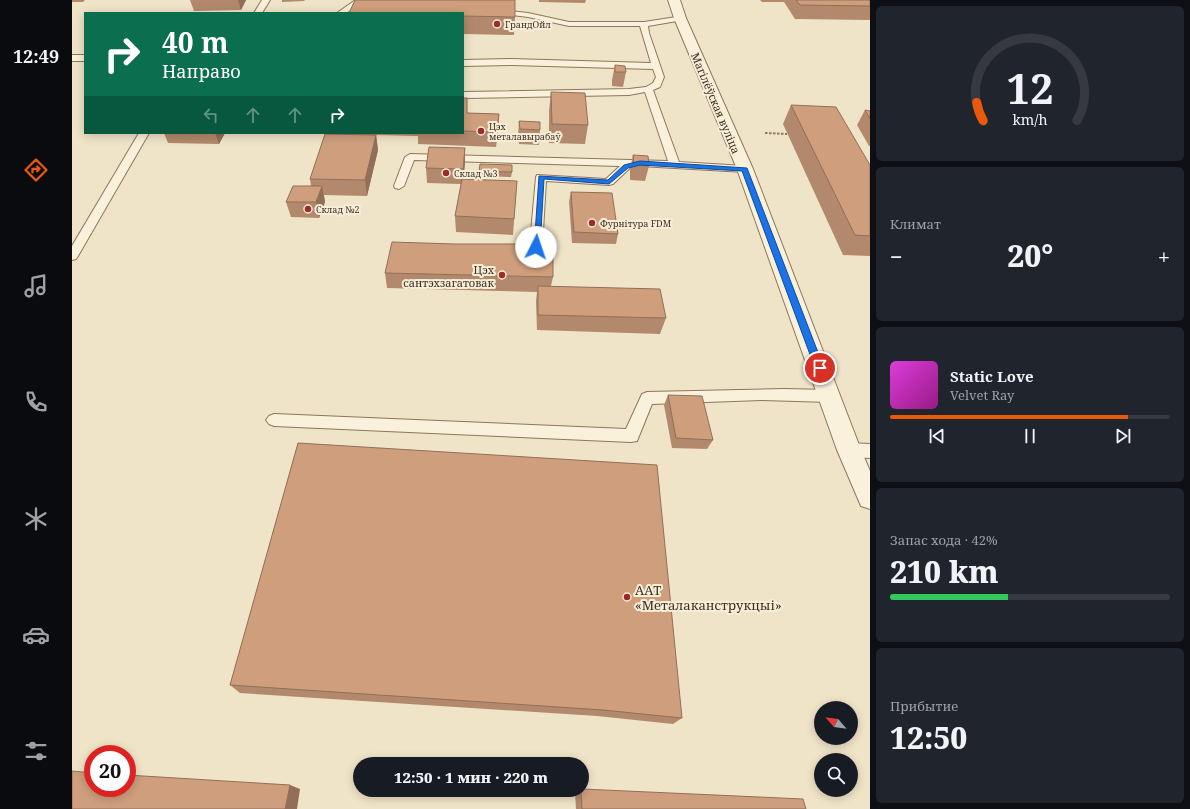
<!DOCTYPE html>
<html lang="ru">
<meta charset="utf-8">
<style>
body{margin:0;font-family:"Noto Serif",serif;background:#20242c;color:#f1f3f6;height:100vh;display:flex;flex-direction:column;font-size:15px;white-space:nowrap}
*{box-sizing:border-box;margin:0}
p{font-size:13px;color:#9ea1a6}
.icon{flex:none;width:22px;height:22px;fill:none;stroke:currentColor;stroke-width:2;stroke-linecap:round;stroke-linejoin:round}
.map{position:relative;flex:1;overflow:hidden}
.side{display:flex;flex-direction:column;gap:6px;padding:6px;background:#0d0f14;width:320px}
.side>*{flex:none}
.guide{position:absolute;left:12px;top:12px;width:380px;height:122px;border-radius:0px;box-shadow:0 2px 10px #0003;background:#0b6e4f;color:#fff;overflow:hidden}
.needle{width:26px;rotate:298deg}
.buttons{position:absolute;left:742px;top:701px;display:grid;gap:8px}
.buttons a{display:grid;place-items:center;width:44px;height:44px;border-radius:50%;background:#171b24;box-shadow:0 2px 10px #0003;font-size:20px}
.speed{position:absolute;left:12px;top:745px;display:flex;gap:8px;font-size:20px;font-weight:700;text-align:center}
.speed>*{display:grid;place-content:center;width:52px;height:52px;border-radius:50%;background:#171b24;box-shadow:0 2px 10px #0003;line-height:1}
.speed .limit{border:6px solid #d22;background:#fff;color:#111}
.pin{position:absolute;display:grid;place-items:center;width:34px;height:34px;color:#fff;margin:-17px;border:2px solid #fff;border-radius:50%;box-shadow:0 1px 4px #0007}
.me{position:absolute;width:44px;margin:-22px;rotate:4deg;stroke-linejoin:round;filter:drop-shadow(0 0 3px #0008)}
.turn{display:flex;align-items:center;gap:14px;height:84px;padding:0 12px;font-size:18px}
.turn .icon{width:52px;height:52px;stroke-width:2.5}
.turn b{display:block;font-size:28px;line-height:34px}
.lanes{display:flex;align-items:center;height:38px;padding:0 12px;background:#0003;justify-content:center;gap:20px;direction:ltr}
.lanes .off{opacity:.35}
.big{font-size:30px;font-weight:800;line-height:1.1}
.side .widget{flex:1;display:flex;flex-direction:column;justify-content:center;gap:6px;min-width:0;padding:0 14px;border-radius:6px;background:#20242c}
.side .dial{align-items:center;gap:0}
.dial svg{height:104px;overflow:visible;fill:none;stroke:#363941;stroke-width:7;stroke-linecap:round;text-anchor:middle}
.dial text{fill:#f1f3f6;stroke:none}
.song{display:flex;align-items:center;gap:12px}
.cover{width:48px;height:48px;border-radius:6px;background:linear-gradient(135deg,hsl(300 70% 55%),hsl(310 70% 35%))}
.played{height:4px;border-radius:2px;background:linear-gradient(90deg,#ea580c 85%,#363941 85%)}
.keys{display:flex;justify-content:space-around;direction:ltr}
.heat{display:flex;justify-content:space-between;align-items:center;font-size:22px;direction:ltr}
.charge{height:6px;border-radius:3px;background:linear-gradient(90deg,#34c759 42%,#363941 0)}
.trip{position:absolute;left:281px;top:757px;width:236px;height:40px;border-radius:20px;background:#171b24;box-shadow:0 2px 10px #0003;font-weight:800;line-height:40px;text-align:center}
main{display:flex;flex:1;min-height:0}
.dock{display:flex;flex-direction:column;width:72px;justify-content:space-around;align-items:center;background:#090b0e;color:#9ea1a6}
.dock .icon{width:28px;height:28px}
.dock .active{color:#ea580c}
.dock b{font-size:18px;color:#f1f3f6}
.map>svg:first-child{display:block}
</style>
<main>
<nav class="dock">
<b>12:49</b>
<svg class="icon active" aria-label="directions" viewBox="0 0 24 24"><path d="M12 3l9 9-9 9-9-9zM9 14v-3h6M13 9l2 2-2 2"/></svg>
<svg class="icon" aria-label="music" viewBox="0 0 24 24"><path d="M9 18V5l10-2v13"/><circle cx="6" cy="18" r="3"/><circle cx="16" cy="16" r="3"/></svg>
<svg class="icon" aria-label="phone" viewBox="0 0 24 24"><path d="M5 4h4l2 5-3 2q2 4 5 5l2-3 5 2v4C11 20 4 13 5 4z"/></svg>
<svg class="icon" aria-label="climate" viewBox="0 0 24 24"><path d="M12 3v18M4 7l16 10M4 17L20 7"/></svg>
<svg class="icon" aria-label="car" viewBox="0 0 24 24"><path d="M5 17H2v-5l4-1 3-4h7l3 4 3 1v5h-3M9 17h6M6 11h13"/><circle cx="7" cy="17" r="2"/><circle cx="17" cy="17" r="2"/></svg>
<svg class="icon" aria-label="filters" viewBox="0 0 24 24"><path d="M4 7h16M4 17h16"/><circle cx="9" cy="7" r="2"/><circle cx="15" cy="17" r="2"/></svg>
</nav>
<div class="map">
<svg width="798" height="809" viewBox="0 0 798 809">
<rect width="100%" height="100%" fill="#f0e4c8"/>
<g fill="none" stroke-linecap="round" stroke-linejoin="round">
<defs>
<g id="service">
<path d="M190 0H198L190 13H182Z"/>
<path d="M289 0H306L305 2 287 5 274 13H265L282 1Z"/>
<path d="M420 9 456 13 497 22H572L611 16V20L576 26 577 33 592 77 588 87 581 90 607 162 673 166 678 169 673 172 568 166 558 168 541 184 537 185 474 181 470 247 468 250C461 252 451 252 444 250L442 247 444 244 458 243 464 177 465 175 534 179 548 166 342 160 332 186 327 189 323 188 322 186 333 157 338 154 596 161 573 92 557 95 391 98V92L557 89 574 87 581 83 584 77 581 69 439 65 391 66V60L439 59 579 63 568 26H497L456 17 423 13 419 11Z"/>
<rect x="0" y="55" width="13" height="6"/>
<path d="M67 133H77L6 256 4 259 0 260V246Z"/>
<path d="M712 389 758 390 763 392 765 396 763 400 758 402 689 400 580 404 565 441 559 442 202 426 197 424 194 420 197 416 202 414 554 429 570 394 575 392Z"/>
<path d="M777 443 798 444V458L777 457 771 455 769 450 771 445Z"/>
</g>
<path id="tertiary" d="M596 0H608L614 18 681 169 789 450 798 471V509L789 506 765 450 665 169 602 18Z"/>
</defs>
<use href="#service" stroke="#8d765c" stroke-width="2"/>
<use href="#tertiary" stroke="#8d765c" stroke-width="2"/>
<path stroke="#8d765c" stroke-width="2" stroke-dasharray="2.5 1.5" stroke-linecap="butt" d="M693 133 715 134"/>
<use href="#service" fill="#faf1dc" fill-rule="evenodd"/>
<use href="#tertiary" fill="#faf1dc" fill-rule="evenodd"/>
</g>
<g fill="#b2896c">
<path d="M0 0H13L11 2H0Z"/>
<path d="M118 0H174L169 10 122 11Z"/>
<path d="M210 0H233L232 1 210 2Z"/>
<path d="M467 0H514L513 3 467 2Z"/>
<path d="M688 0H798V20L723 19 712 2H690Z"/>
<path d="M391 13 443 17 442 35 391 34Z"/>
<path d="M543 65 554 72 551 87 540 86V80Z"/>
<path d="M479 92 516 125 513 144 477 143V111Z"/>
<path d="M391 98H395V113L427 114 426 129 424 147 346 144V136L304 135 306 150 295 196 252 195 253 202 247 218 219 217 214 202 239 186 238 179 253 134H241V133H391Z"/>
<path d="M719 105 798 165V256L771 255 711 124Z"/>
<path d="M793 110 798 111V146H797L785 125Z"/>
<path d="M447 121 468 130 467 145 447 144 446 136Z"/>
<path d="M92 133H153L147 144 96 143Z"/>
<path d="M393 148V163L391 179 445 181 441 235 384 232 383 216 389 184 355 183 354 168Z"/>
<path d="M561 155 577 166 573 181 558 180V170Z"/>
<path d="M407 171 440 172 439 177 407 176Z"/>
<path d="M499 192 546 234 544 244 500 243 497 202Z"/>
<path d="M313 273 481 277 479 286 594 318 588 334 465 330 464 301 465 292 315 288Z"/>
<path d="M596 395 641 440 635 449 600 448 592 405Z"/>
<path d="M226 443 610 718 601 724 525 716 168 693 158 685Z"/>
<path d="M507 790H510L734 809H504L503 793Z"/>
</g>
<g fill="#916f58">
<path d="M166 0H174L169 10Z"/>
<path d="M427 114 426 129 424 147 425 132Z"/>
<path d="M143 133H153L147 144Z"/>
<path d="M304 135 306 150 295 196 293 180Z"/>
<path d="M393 148V163L391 184V169Z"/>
<path d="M250 186 253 202 247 218 244 202Z"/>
<path d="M218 785 228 789 225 809H213Z"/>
</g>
<g fill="#cf9f7d" stroke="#916f58">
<path d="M283 0H443V17L391 16V13H277Z"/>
<path d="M724 0H798V6L728 5Z"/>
<path d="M543 65 553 66 554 72H543Z"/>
<path d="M479 92 513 93 516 125 480 124Z"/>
<path d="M391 98H395V113L427 114 425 132 391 131Z"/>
<path d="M719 105 764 107 798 165V236L783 235Z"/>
<path d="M793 110 798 111V119Z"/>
<path d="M447 121 468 122V130L448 129Z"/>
<path d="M253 134 304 135 293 180 238 179Z"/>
<path d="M357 147 393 148 391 169 354 168Z"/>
<path d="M561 155 576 156 577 166 562 165Z"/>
<path d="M408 164 440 165V172L407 171Z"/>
<path d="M390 179 445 181 442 219 383 216Z"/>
<path d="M221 186H250L244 202H214Z"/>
<path d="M499 192 540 193 546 234 502 232Z"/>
<path d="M320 242 383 244H481V277L313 273Z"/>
<path d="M466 286 588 289 594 318 466 315Z"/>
<path d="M596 395 630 396 641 440 604 438Z"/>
<path d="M226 443 585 465 610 718 531 710 158 685Z"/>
<path d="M0 771 21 773V788H55V775L218 785 213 809H0Z"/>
<path d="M510 789 731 799 734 809H510L509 790H510Z"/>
</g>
<path fill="#1a73e8" stroke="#114b97" d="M568 161 675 168 752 368 751 370 748 371 743 368 670 171 568 165 556 168 537 184 472 179 468 247 464 250 462 249 467 176 536 180 552 165Z"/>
<g fill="#9e2a2b" stroke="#f7eed8" stroke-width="1.5">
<circle cx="425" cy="24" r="4"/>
<circle cx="409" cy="131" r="4"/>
<circle cx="374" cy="173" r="4"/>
<circle cx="236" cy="209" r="4"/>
<circle cx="520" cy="223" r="4"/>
<circle cx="430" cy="275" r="4"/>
<circle cx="555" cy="597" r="4"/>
</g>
<g text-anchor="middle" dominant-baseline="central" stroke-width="4" stroke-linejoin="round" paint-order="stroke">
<g font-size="9" fill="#3d2e20" stroke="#f7eed8" text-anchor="start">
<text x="433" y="24">ГрандОйл</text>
<text x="417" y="126">Цэх<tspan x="417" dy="10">металавырабаў</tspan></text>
<text x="382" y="173">Склад №3</text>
<text x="244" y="209">Склад №2</text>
<text x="528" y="223">Фурнітура FDM</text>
</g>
<g font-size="11" fill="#3d2e20" stroke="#f7eed8">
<text transform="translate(644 103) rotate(67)">Магілёўская вуліца</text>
</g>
<g font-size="11" fill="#3d2e20" stroke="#f7eed8" text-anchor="end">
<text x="422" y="269">Цэх<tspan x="422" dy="13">сантэхзагатовак</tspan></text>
</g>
<g font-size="13" fill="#3d2e20" stroke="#f7eed8" text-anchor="start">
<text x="563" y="590">ААТ<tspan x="563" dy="15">«Металаканструкцыі»</tspan></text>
</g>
</g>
</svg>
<div class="buttons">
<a><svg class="needle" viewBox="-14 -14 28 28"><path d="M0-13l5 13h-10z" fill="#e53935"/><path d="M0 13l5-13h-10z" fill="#9ea1a6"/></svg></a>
<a><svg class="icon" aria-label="search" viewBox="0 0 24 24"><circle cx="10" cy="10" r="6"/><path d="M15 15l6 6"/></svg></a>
</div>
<div class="speed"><div class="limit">20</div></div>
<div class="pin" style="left:748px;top:368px;background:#d93025"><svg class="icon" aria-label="arrive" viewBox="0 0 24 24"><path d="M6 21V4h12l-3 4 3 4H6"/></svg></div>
<svg class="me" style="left:464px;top:247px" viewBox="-20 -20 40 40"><circle r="19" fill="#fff"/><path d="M0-13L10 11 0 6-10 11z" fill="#1a73e8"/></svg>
<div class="trip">12:50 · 1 мин · 220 m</div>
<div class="guide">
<div class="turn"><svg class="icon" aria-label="right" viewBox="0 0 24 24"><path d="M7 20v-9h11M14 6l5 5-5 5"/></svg><div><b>40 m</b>Направо</div></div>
<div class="lanes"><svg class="icon off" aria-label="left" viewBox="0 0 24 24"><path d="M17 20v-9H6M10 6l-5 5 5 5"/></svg><svg class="icon off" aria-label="ahead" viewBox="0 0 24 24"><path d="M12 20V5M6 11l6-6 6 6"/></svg><svg class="icon off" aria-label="ahead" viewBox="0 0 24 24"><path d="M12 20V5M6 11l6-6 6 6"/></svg><svg class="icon" aria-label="right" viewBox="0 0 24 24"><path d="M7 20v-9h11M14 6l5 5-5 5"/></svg></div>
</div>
</div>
<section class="side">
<div class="widget dial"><svg viewBox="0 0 100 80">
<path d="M14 69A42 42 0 1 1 86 69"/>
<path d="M14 69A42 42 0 0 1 9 55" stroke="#ea580c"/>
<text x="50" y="56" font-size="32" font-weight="700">12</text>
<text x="50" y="72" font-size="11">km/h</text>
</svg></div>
<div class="widget"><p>Климат</p>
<div class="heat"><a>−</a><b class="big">20°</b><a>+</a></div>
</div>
<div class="widget">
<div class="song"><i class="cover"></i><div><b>Static Love</b><p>Velvet Ray</p></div></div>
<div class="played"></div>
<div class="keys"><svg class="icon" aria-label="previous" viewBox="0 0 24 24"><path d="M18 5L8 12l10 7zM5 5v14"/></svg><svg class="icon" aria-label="pause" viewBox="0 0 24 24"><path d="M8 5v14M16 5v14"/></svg><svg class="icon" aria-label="next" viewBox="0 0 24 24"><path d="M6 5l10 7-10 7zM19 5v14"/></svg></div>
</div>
<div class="widget"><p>Запас хода · 42%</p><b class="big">210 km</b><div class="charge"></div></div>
<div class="widget"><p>Прибытие</p><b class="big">12:50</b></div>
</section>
</main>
